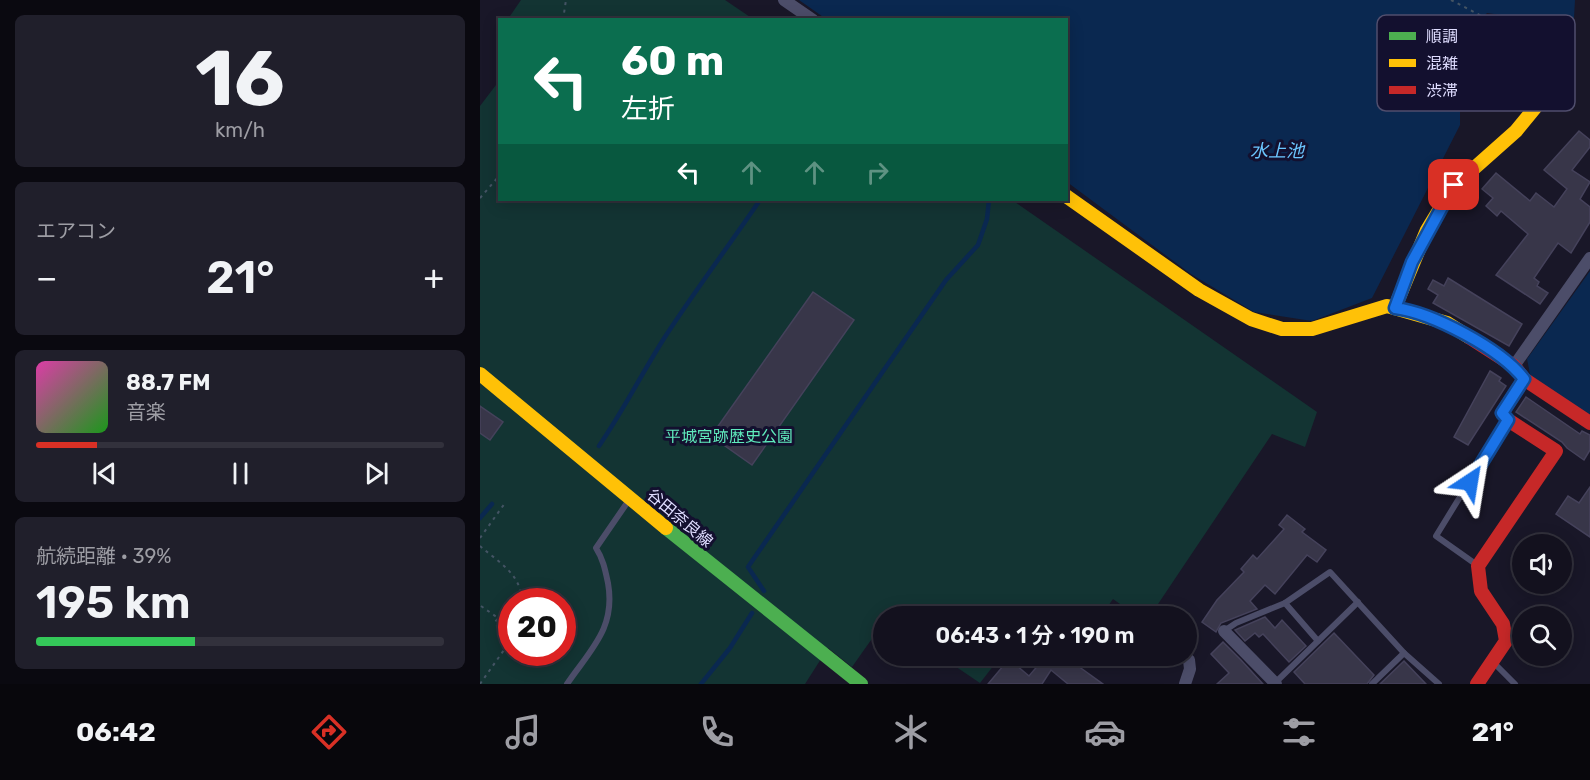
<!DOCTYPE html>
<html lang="ja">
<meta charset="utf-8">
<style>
body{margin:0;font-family:Rubik,"Noto Sans JP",sans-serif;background:#201f2b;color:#f1f3f6;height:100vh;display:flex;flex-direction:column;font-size:22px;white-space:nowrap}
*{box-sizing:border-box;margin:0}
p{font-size:20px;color:#9d9da4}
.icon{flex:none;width:33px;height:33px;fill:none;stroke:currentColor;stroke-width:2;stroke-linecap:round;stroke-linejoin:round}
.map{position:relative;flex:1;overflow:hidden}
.details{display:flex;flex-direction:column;gap:15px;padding:15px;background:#0a0910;width:480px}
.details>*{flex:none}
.banner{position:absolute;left:18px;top:18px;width:570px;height:183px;border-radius:0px;box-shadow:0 3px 15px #0003,0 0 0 2px #32313c;background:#0b6e4f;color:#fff;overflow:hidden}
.fabs{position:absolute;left:1032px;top:534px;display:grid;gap:12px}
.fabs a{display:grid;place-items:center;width:60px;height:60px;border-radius:50%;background:#13111e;box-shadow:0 3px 15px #0003,0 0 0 2px #32313c;font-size:30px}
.speed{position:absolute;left:18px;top:588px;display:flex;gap:12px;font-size:30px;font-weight:700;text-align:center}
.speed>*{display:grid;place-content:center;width:78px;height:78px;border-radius:50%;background:#13111e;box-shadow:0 3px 15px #0003,0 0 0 2px #32313c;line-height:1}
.speed .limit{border:9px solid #d22;background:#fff;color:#111}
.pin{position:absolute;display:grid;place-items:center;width:51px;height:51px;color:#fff;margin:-26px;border-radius:12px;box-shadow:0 3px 9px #0006}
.me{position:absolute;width:66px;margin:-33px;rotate:33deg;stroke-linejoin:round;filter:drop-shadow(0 0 4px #0008)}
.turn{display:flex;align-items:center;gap:21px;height:126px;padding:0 24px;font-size:27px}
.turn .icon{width:78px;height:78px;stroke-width:2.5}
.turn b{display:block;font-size:42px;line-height:51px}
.lanes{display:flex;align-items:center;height:57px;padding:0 24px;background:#0003;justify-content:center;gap:30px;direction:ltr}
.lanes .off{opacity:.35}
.big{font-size:45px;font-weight:600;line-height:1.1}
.details .widget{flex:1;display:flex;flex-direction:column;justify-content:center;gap:9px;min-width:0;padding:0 21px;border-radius:9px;background:#201f2b}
.details .dial{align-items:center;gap:0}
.dial b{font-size:78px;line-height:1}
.song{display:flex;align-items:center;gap:18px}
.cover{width:72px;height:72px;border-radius:9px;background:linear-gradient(135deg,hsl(320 70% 55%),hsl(120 70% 35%))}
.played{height:6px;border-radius:3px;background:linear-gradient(90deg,#d93025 15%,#32313c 15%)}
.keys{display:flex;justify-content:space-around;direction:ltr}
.heat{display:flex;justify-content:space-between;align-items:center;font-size:33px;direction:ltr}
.charge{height:9px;border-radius:4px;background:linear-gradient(90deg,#34c759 39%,#32313c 0)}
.trip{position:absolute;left:393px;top:606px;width:324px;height:60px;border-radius:30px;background:#13111e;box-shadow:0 3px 15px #0003,0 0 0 2px #32313c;font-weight:600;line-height:60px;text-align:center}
.tabs{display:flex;height:96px;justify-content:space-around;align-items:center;background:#08070c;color:#9d9da4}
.tabs .icon{width:42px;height:42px}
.tabs .on{color:#d93025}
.tabs b{font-size:27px;color:#f1f3f6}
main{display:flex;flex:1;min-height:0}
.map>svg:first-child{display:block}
</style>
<main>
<section class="details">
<div class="widget dial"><b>16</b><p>km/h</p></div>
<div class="widget"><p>エアコン</p>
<div class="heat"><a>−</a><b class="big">21°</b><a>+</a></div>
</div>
<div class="widget">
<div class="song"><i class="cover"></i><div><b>88.7 FM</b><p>音楽</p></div></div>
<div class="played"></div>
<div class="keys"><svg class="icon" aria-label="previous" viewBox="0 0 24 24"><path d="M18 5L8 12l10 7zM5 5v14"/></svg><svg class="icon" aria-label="pause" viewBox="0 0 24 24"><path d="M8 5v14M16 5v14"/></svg><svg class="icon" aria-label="next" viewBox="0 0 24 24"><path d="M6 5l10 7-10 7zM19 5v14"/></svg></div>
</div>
<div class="widget"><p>航続距離 · 39%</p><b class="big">195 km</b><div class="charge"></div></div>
</section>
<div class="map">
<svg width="1110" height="684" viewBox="0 0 1110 684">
<rect width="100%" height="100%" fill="#191728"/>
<g fill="#133433" fill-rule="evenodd">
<path d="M41 0H245L273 19H28Z"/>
<path d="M19 81 20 200H532L837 412 825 447 792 434 670 616H657L633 599 621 616H404L403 623 372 667 348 648 325 684H0V106ZM32 602H82V652H32Z"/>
<path d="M460 656H521L500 683Z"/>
</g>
<g fill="#0a2850">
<path d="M319 0H1095L1094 18 1047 19 1007 13 996 25 1011 47 980 101V125L892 298 832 321 774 312 711 274 587 182 586 20 346 19Z"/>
<path d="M1110 271V418L1051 379 1047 359Z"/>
</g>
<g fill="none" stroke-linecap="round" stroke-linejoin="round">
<g stroke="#0a2850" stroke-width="4.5">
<path d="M119 446C143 411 161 375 183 340 214 292 248 247 280 200"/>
<path d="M0 518 12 504"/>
<path d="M284 591 268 567 466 280 498 245 507 219 509 200"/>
<path d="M221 684 250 648 272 613"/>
</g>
</g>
<g fill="#383649" stroke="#45425b" stroke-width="1.5">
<path d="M1099 131 1110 140V147L1092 170 1110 182 1100 199 1110 207V222L1091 253 1078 243 1054 278 1059 282 1057 286 1068 293 1060 304 1016 275 1048 234 1021 211 1017 216 1006 206 1013 198 1002 189 1016 173 1050 201 1056 193 1074 207 1087 189 1064 170Z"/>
<path d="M968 278 1042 324 1029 346 953 303 958 295 948 289 953 280 964 286Z"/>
<path d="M333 292 374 320 272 465 231 436Z"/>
<path d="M1010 371 1021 378 1019 381 1026 386 988 445 974 437Z"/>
<path d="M1046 397 1100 434 1102 431 1110 435V450L1104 460 1087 448 1082 442 1036 412Z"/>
<path d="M0 406 23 422 10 440 0 433Z"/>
<path d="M1110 487V537L1076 514 1088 496 1099 503Z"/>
<path d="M807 515 825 529 822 532 846 550 837 562 827 555 795 594 785 585 770 601 777 609 741 623 736 632 722 622 737 600 764 572 761 569 773 555 777 559 804 529 799 525Z"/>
<path d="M32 603V651L18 622Z"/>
<path d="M785 617 795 628 802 620 826 646 809 662 783 634 779 637 775 633 765 641 755 630Z"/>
<path d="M854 633 894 675 887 684H825L814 672Z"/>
<path d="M743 642 761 660 783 684H737L749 673 731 654Z"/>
<path d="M566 656H584L623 684H588L571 670 562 684H508L529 659 549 676Z"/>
<path d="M924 661 946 684H900Z"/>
</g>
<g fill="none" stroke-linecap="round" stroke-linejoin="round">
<g stroke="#445464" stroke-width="2" stroke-dasharray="3 4.5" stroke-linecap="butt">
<path d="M971 0 1036 34"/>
<path d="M83 20 86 0"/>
<path d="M0 198 20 175"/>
<path d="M0 538 25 503"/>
<path d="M0 546C17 561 41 574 41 598"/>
<path d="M32 602 15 622 23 639 32 640"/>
<path d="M1 606 18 618"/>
<path d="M0 684 31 640"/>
</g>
<g stroke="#4c4d69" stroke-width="6">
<path d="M997 565 956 536 1026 422"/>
<path d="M805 603 838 641"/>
<path d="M744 631 756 623 805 603 850 572 924 653 959 684"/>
<path d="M1014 663 1035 684"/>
<path d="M795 683 878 602"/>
<path d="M87 684C111 649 136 628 128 583 125 569 123 559 116 548L149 500"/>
<path d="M892 684 924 653"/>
</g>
<g stroke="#4c4d69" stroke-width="12">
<path d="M304 0 333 20"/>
<path d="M1034 366 1110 258"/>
<path d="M744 631 796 684"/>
<path d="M703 656 709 660 710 669 705 684"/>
</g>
<path stroke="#4caf50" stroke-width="14" d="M186 528 381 684"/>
<g stroke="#ffc107" stroke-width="14">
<path d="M586 196 719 290 771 319 802 329H832L907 306 967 323 989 337"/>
<path d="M915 307 947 230 973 187 1036 131 1063 98 1088 62"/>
<path d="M0 374 186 528"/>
</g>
<g stroke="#c62828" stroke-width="14">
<path d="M989 337 1034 366 1044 379 1110 423"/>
<path d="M997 684 1026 641 1023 624 1001 591 998 566 1076 451 1028 420 1022 413 1044 379"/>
</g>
</g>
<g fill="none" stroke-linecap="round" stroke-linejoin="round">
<defs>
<path id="route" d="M974 185 932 262 915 308C953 313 1021 349 1044 379L1022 413 1028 420 990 482"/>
</defs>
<use href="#route" stroke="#114b97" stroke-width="15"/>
<use href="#route" stroke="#1a73e8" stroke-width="10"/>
</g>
<g text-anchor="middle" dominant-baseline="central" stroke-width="6" stroke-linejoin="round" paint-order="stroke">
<g font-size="16" fill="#5feabc" stroke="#13102f">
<text x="249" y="436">平城宮跡歴史公園</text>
</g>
<g font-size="16" fill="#dfddff" stroke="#13102f">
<text transform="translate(200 518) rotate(40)">谷田奈良線</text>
</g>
<g font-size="18" font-style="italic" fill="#6bc6ff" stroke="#13102f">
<text x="797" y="151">水上池</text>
</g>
</g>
<rect x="897" y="15" width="198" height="96" rx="9" fill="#13102f" stroke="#504e6d" stroke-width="1.5"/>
<rect x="909" y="32" width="27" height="8" fill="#4caf50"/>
<rect x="909" y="59" width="27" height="8" fill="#ffc107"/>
<rect x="909" y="86" width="27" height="8" fill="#c62828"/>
<g font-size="16" fill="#dfddff">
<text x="946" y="42">順調</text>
<text x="946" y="69">混雑</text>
<text x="946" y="96">渋滞</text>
</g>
</svg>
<div class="fabs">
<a><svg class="icon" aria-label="sound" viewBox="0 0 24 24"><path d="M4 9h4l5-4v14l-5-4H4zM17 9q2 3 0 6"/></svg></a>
<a><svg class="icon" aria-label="search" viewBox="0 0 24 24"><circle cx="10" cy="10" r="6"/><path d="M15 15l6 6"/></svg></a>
</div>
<div class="speed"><div class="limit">20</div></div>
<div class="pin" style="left:974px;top:185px;background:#d93025"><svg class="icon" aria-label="arrive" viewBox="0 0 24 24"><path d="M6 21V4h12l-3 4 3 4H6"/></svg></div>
<svg class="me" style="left:990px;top:482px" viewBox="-20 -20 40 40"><path d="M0-17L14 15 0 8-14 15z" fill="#1a73e8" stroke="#fff" stroke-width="4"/></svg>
<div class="trip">06:43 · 1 分 · 190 m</div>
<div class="banner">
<div class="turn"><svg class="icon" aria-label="left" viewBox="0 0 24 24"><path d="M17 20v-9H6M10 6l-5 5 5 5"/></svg><div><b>60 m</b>左折</div></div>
<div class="lanes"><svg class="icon" aria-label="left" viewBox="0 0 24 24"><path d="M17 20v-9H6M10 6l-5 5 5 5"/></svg><svg class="icon off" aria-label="ahead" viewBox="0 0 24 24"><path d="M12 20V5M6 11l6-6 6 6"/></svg><svg class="icon off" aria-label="ahead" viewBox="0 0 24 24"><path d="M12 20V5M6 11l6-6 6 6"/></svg><svg class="icon off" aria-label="right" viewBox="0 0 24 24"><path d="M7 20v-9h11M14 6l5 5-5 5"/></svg></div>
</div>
</div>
</main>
<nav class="tabs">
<b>06:42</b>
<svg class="icon on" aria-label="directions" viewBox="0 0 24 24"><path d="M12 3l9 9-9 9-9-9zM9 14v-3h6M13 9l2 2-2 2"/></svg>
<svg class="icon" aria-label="music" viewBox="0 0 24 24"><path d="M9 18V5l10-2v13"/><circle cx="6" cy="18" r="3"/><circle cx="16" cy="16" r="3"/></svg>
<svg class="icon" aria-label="phone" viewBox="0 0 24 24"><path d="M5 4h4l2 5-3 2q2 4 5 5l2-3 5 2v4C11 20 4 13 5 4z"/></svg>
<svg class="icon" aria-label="climate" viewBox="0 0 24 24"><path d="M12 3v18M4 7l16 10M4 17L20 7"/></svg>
<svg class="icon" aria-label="car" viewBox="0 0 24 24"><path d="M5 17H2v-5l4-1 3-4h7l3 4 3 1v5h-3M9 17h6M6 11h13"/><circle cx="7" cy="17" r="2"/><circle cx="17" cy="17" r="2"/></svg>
<svg class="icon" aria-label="filters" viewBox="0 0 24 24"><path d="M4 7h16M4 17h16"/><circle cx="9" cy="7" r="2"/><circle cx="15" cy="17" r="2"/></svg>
<b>21°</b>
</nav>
